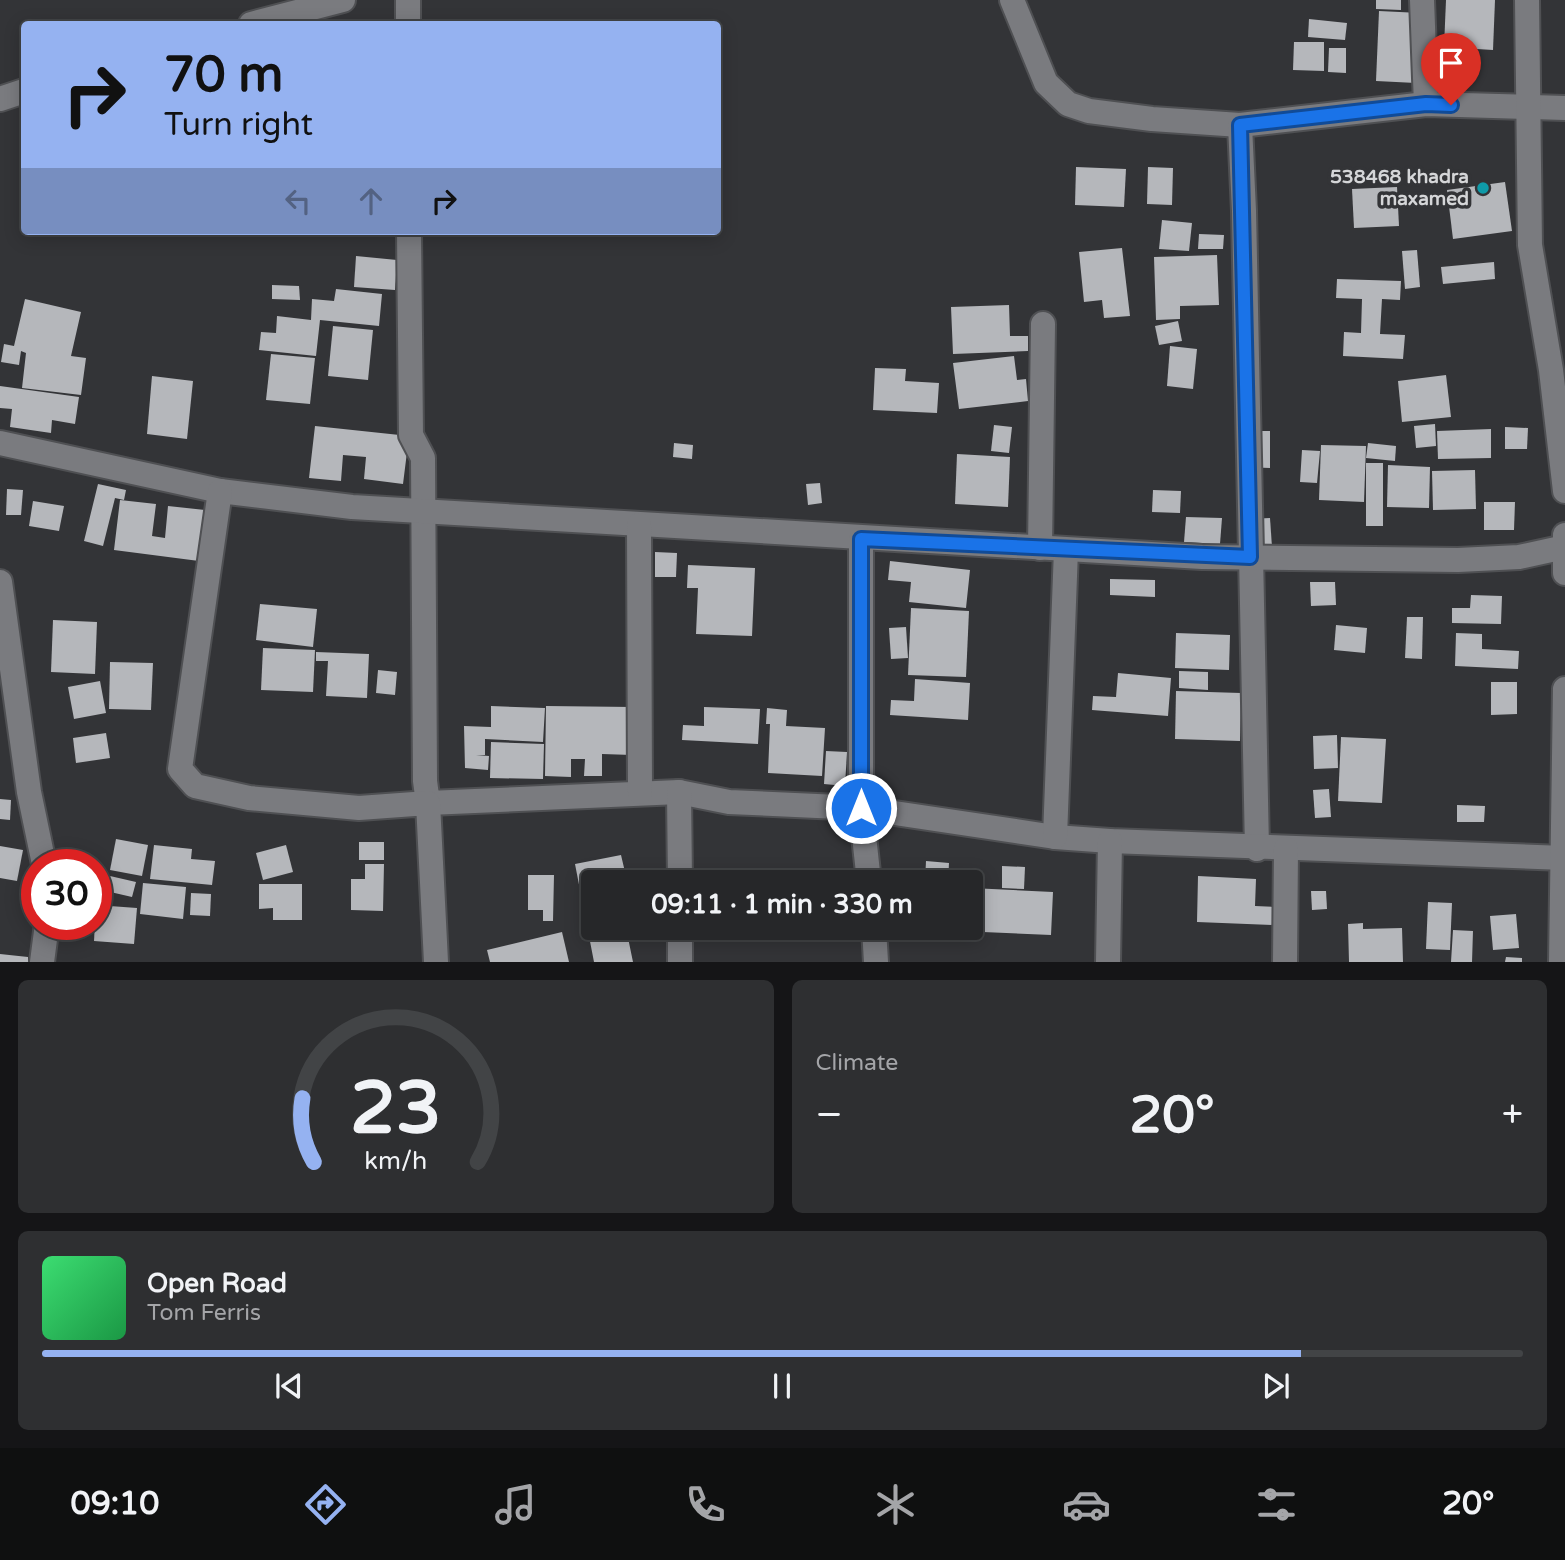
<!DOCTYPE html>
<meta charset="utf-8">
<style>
body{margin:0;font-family:"Varela Round",sans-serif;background:#2e2f31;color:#f1f3f6;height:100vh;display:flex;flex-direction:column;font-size:26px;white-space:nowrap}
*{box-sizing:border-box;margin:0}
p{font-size:23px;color:#a4a5a8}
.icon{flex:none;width:38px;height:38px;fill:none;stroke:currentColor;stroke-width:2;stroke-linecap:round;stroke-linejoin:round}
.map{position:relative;height:962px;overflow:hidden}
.sheet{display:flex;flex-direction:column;gap:18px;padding:18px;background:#151517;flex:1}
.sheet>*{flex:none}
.banner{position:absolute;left:21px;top:21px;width:700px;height:214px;border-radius:7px;box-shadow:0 4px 18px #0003,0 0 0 2px #424446;background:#95b2f1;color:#111;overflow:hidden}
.speed{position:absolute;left:21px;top:849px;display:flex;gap:14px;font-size:35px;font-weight:700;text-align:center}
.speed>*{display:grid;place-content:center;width:91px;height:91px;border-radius:50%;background:#262729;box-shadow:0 4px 18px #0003,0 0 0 2px #424446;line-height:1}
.speed .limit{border:10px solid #d22;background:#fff;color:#111}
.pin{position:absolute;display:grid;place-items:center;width:60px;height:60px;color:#fff;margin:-72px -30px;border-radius:50% 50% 50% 0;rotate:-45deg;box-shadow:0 0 7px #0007}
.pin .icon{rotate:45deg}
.me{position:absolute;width:77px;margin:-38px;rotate:0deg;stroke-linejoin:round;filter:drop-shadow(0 0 5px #0008)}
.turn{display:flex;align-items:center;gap:24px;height:147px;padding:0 28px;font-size:32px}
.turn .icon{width:91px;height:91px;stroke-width:2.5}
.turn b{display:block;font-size:49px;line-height:60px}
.lanes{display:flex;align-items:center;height:66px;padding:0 28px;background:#0003;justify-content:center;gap:35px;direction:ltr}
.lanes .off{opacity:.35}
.big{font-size:52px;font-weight:800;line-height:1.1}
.sheet .card{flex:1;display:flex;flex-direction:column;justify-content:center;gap:10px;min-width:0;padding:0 24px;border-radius:10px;background:#2e2f31}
.sheet .dial{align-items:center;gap:0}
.dial svg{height:182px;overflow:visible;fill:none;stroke:#424446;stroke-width:7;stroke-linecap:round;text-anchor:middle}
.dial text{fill:#f1f3f6;stroke:none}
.song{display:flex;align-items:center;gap:21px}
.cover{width:84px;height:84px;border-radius:10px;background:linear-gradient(135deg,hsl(140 70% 55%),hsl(140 70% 35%))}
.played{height:7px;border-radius:4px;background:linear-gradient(90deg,#95b2f1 85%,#424446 85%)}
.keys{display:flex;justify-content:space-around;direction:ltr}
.heat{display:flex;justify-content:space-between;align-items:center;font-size:38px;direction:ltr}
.sheet .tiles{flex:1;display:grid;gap:18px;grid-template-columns:1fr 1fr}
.card:last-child{grid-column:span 2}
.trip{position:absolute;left:581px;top:870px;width:402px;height:70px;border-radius:7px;background:#262729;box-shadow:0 4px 18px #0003,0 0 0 2px #424446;font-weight:800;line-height:70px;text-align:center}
.menu{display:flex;height:112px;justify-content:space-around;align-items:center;background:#0f1010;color:#a4a5a8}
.menu .icon{width:49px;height:49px}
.menu .selected{color:#95b2f1}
.menu b{font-size:32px;color:#f1f3f6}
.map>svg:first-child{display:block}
</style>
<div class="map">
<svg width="1565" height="962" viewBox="0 0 1565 962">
<rect width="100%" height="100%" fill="#333437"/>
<g fill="#b5b7bb">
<path d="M1376 0H1401V10L1376 9Z"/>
<path d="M1446 0H1495L1493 50 1444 47Z"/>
<path d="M1379 11 1420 13 1416 83 1376 81Z"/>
<path d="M1309 19 1347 23 1345 40 1308 37Z"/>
<path d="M1294 42H1324V71L1293 70Z"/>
<path d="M1329 48H1346V73L1328 72Z"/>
<path d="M1446 58 1470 59 1469 81 1446 80Z"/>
<path d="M1076 167 1126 169 1124 207 1075 205Z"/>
<path d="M1148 167 1173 168 1172 205 1147 204Z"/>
<path d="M1505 182 1512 231 1453 239 1447 190Z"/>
<path d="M1397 187 1399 226 1354 228 1352 189Z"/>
<path d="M1162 220 1192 223 1189 251 1159 249Z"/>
<path d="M1199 234 1224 235 1223 249H1198Z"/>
<path d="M1122 248 1130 316 1104 318 1102 300 1084 302 1079 252Z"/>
<path d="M1417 250 1420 287 1405 289 1402 251Z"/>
<path d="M1217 255 1219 305 1180 306V319L1156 320 1154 257Z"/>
<path d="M356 256 397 260 395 290 354 287Z"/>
<path d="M1494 262 1495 279 1443 284 1441 267Z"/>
<path d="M1337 279 1401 281 1400 300 1382 299 1380 334 1405 335 1403 359 1343 356 1344 332 1361 333 1362 299 1336 298Z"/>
<path d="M272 285 299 286 300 300 272 299Z"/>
<path d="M336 289 382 294 379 326 320 320 316 356 259 350 261 332 276 333 277 316 311 320 312 299 334 301Z"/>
<path d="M25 299 81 312 71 356 86 358 81 395 22 388 26 353 21 351 19 365 1 362 4 344 14 346Z"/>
<path d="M1009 305 1010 336H1028V351L953 354 951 307Z"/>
<path d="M1178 321 1182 341 1159 345 1155 326Z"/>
<path d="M333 326 373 330 368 380 328 376Z"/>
<path d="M1170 346 1197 349 1193 389 1167 386Z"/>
<path d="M271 354 315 358 310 404 266 400Z"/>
<path d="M1014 356 1017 380 1026 379 1028 401 959 409 953 363Z"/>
<path d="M875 368 906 369 905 381 939 383 937 413 873 410Z"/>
<path d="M1446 375 1451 417 1402 422 1398 381Z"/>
<path d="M152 376 193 381 187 439 147 434Z"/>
<path d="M0 386 79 397 75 424 52 420 51 433 10 427 12 409 0 408Z"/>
<path d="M1435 424 1436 446 1416 448 1414 426Z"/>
<path d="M994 425 1012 427 1009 453 991 451Z"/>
<path d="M315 426 409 436 403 484 364 479 366 457 343 455 341 481 309 478Z"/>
<path d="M1505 427 1528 428 1527 449H1505Z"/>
<path d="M1491 429V458L1438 459 1437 431Z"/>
<path d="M1244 431H1270V468L1243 467Z"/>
<path d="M674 443 693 445 692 459 673 457Z"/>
<path d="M1368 443 1396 446 1395 461 1366 458Z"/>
<path d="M1321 445 1366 446 1364 502 1319 500Z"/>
<path d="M1302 450 1320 451 1317 483 1300 482Z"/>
<path d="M957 454 1010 457 1008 507 955 504Z"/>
<rect x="1366" y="463" width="17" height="63"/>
<path d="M1388 465 1430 467 1429 508 1387 507Z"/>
<path d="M1475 470 1476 509 1433 510 1432 471Z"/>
<path d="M820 483 822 503 808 505 806 484Z"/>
<path d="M98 484 126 490 124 500 115 498 103 546 84 541Z"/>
<path d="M7 489 23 490 21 515H6Z"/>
<path d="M1153 490 1181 491 1180 513 1152 512Z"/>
<path d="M120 500 156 504 152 536 165 538 168 506 205 510 199 561 114 550Z"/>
<path d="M33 501 64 506 59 531 29 526Z"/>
<path d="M1484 502H1515L1514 530H1484Z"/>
<path d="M1186 517 1222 518 1220 544 1184 542Z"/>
<path d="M1270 518 1272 547 1251 548 1249 519Z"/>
<path d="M655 552 677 553 676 577H655Z"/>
<path d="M890 561 970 570 966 608 909 602 911 582 888 580Z"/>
<path d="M688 565 755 568 752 636 696 634 698 588H687Z"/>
<path d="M1110 579 1155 580V597L1110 595Z"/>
<path d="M1310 582H1335L1336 605 1311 606Z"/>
<path d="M1471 595 1502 596 1501 624 1452 623V608H1470Z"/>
<path d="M260 604 317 609 313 647 256 640Z"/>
<path d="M911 608 969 611 966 677 908 675Z"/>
<path d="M1407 617H1423L1422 659 1405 658Z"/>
<path d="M53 620 97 622 95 674 51 672Z"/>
<path d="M1336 625 1367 628 1365 653 1334 650Z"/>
<path d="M906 627 908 658 891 659 889 628Z"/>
<path d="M1176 633 1230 635 1229 670 1175 668Z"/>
<path d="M1456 633 1482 634V649L1519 651 1518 669 1455 666Z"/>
<path d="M263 648 315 650 313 692 261 690Z"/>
<path d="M316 652 369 654 367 698 326 696 328 661H316Z"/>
<path d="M110 662 153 663 151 710 109 709Z"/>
<path d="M378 670 397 672 395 695 376 693Z"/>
<path d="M1179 671 1208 672V690L1179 688Z"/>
<path d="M1118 673 1171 678 1168 716 1092 710 1093 696 1116 697Z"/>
<path d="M915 679 970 683 968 720 890 715 891 700 914 701Z"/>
<path d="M100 681 106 713 74 719 68 687Z"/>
<path d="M1491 682H1517V714L1491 715Z"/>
<path d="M1176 691 1241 693 1240 741 1175 739Z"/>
<path d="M491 706 545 708 543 742 485 739V755H476L489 756 488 770 465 768 464 726 491 727Z"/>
<path d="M546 706 633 707 632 755 602 754V776H584L585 759H571V777L545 776Z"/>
<path d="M704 707 760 709 758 744 682 740 683 725 704 726Z"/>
<path d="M767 708 787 710 786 726 825 728 822 776 768 773 770 724H766Z"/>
<path d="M106 733 110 758 76 763 73 738Z"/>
<path d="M1337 735 1338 768 1314 769 1313 736Z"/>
<path d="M1341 737 1386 739 1382 803 1338 801Z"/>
<path d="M491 742 544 744 543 779 490 778Z"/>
<path d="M826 751 847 752 845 786 824 784Z"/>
<path d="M1329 789 1331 817 1315 818 1313 790Z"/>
<path d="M0 799 11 800 10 820 0 819Z"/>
<path d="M1457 805 1485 806 1484 822H1457Z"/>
<path d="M116 839 148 845 142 876 110 870Z"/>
<rect x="359" y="842" width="25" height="18"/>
<path d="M154 845 192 849 191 859 215 861 212 885 150 879Z"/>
<path d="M286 845 293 872 263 880 256 853Z"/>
<path d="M0 846 23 850 17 881 0 878Z"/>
<path d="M621 855 625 872 598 877 599 882H593V928H626L633 962H594L575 864Z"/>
<path d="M926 861 949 863 948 882H925Z"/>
<path d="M365 864H384L383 911 351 910V879H365Z"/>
<path d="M1002 866 1025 867 1024 889 1002 888Z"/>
<path d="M528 875H554L553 921H543V910H528Z"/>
<path d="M110 876 136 882 132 897 106 891Z"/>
<path d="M1198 876 1256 879 1255 906 1276 907 1275 925 1197 922Z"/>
<path d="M143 883 186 887 183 919 140 914Z"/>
<path d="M259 884H302V920H273V908L259 909Z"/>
<path d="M971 888 1053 892 1051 935 936 930 971 928Z"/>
<path d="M1311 891H1326L1327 909 1312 910Z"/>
<path d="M191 893 211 894 210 916 190 915Z"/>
<path d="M1428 902 1452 903 1450 950 1426 949Z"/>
<path d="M96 905 137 908 134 944 94 941Z"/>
<path d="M1516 914 1519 948 1493 950 1490 916Z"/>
<path d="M1363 923V929L1402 928 1403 962H1349L1348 924Z"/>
<path d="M1453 930 1473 931 1472 962H1451Z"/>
<path d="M562 932 569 962H490L487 950Z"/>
<path d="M0 954 28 957V962H0Z"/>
<path d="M1506 957 1522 958V962H1505Z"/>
</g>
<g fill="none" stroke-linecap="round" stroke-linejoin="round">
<defs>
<g id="minor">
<path d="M408 0V24"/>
<path d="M1012 0 1046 83 1068 104 1089 111 1152 119 1240 125 1426 104 1565 108"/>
<path d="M1422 0 1426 104"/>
<path d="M1527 0 1530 245 1551 370 1565 491"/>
<path d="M251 24 343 0"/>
<path d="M0 99 24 91"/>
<path d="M1240 125 1244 211 1257 849"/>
<path d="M409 231 411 435 423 458 425 781 428 803 679 792 729 802 861 808 1055 837 1110 841 1565 858"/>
<path d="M0 443 220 491 352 507 1202 557 1458 560 1519 557 1565 547"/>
<path d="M220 491 180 769 195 786 249 798 359 808 428 803 436 962"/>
<path d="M639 525 640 792"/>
<path d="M1565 535V573"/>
<path d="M861 539V808L869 882"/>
<path d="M1040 548 1043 324"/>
<path d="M0 582 29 792 44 864"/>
<path d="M679 792 680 882"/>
<path d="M1055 837 1066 550"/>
<path d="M680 928V962"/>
<path d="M874 928 876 962"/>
<path d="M42 962 47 924"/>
<path d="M1108 962 1110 841"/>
<path d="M1285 962 1286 849"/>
<path d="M1561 962 1565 689"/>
</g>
</defs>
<use href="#minor" stroke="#4f5053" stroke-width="28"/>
<use href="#minor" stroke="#7a7b7f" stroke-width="24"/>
</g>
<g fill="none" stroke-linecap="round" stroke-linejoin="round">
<defs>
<path id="route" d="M861 808V539L1250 557 1240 125 1426 104 1451 105"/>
</defs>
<use href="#route" stroke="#114b97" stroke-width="18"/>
<use href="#route" stroke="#1a73e8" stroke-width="12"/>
</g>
<circle fill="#0f9aa8" stroke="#333437" stroke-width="2.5" cx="1483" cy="188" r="7"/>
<g text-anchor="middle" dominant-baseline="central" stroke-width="7" stroke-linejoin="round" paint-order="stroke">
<g font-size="19" font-weight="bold" fill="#d5d6d8" stroke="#333437" text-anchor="end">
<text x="1469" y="177">538468 khadra<tspan x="1469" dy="22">maxamed</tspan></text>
</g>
</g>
</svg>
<div class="speed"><div class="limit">30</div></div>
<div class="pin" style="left:1451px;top:105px;background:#d93025"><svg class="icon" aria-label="arrive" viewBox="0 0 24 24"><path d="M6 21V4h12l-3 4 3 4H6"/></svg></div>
<svg class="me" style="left:861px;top:808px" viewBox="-20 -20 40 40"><circle r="17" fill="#1a73e8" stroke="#fff" stroke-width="3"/><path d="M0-11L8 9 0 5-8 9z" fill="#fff"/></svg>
<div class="trip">09:11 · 1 min · 330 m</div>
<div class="banner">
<div class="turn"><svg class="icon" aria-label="right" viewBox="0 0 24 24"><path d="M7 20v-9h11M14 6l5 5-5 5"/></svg><div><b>70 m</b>Turn right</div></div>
<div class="lanes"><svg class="icon off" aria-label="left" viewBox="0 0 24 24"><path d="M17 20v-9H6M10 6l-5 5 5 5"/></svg><svg class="icon off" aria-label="ahead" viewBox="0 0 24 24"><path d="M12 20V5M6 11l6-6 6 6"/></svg><svg class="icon" aria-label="right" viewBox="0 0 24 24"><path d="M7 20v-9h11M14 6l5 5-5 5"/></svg></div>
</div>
</div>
<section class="sheet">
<div class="tiles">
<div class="card dial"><svg viewBox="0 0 100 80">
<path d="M14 69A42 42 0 1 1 86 69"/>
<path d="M14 69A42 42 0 0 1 9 41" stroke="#95b2f1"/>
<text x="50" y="56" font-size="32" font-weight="700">23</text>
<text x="50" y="72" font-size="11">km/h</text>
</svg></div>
<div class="card"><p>Climate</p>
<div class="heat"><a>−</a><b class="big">20°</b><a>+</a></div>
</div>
<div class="card">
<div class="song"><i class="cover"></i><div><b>Open Road</b><p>Tom Ferris</p></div></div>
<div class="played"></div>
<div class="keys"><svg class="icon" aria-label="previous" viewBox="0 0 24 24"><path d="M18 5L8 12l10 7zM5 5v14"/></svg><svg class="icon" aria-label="pause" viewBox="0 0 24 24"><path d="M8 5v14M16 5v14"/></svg><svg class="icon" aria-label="next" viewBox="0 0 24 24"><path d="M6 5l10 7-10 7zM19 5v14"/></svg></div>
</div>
</div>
</section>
<nav class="menu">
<b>09:10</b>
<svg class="icon selected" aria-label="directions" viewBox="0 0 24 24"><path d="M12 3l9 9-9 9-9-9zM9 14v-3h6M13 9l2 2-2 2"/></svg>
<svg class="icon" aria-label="music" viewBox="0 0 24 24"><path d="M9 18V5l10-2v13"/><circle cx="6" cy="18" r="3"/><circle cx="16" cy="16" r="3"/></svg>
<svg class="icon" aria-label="phone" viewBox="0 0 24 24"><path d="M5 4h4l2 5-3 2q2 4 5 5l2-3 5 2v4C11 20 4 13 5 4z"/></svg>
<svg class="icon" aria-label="climate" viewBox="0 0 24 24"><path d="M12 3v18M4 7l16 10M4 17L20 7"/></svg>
<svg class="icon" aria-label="car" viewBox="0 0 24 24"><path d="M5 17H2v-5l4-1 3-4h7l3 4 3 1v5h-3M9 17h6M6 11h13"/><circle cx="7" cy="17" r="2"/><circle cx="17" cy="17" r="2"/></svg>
<svg class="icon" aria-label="filters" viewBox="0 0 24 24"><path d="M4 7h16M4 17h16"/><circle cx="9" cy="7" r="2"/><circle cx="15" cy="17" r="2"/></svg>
<b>20°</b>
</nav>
